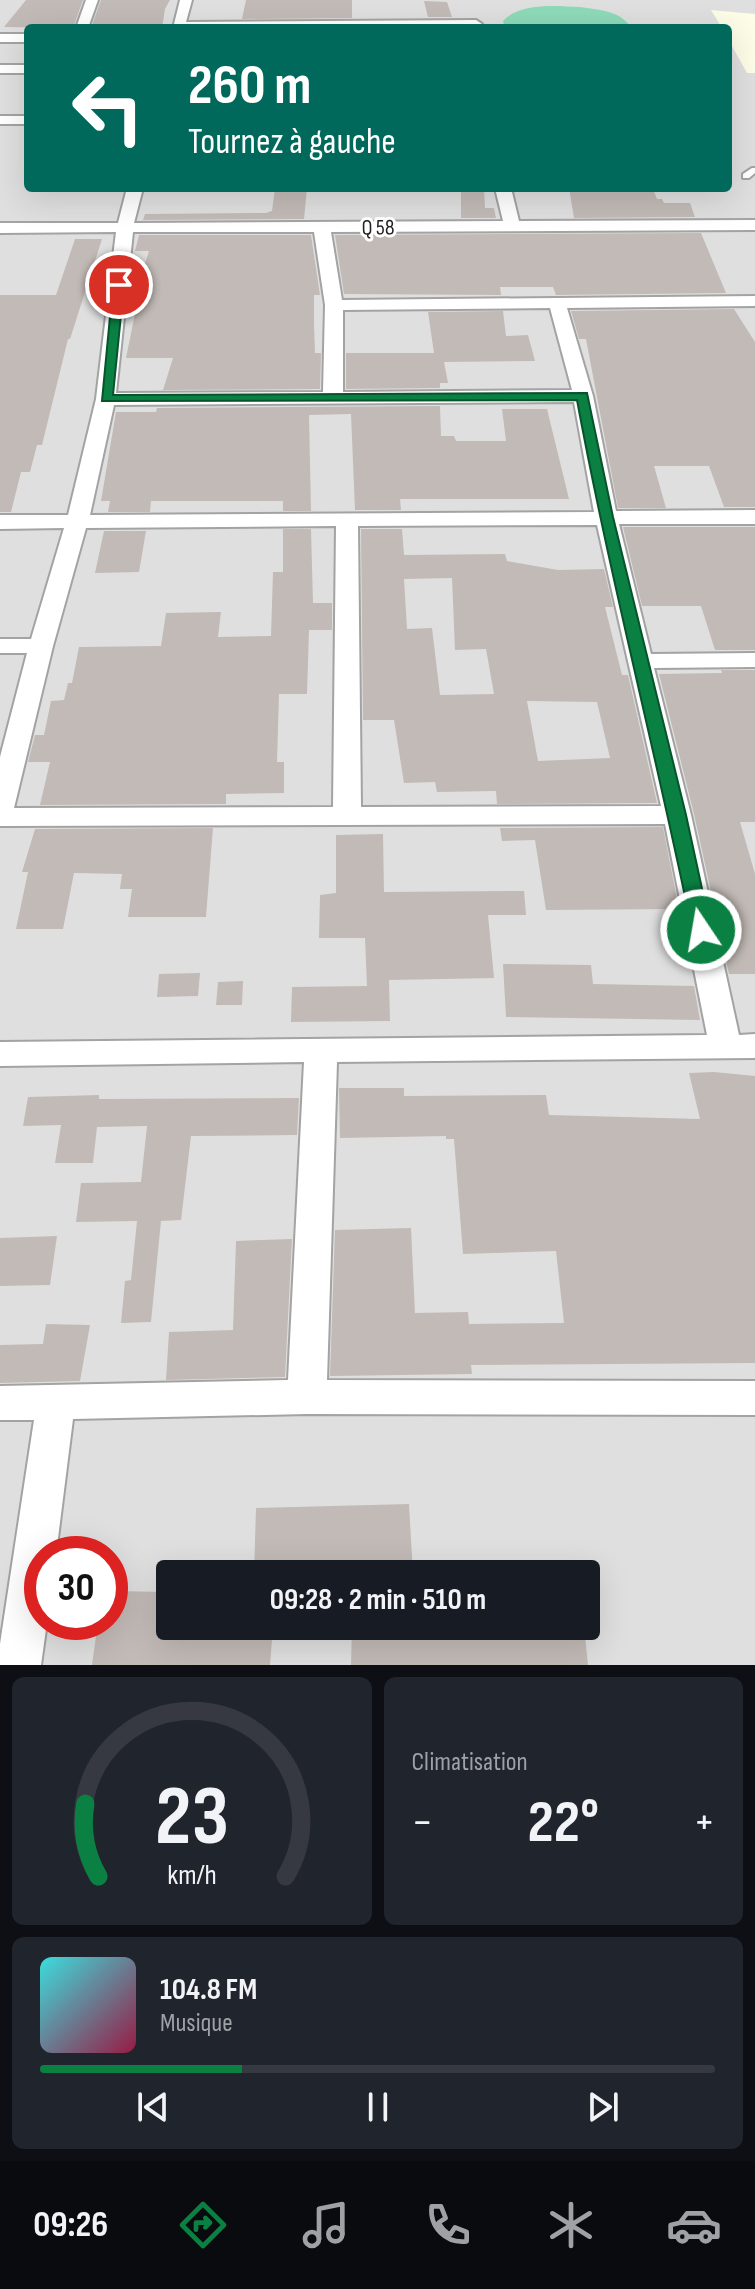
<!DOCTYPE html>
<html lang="fr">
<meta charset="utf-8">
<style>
body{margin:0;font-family:"Sofia Sans Condensed",sans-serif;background:#20242c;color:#f1f3f6;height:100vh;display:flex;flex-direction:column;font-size:30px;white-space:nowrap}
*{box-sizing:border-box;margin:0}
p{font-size:26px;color:#9ea1a6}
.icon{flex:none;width:44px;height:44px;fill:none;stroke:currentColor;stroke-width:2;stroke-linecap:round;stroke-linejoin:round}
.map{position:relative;height:1665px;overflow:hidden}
.drawer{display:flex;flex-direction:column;gap:12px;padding:12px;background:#0d0f14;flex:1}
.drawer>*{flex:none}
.banner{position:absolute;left:24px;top:24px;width:708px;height:168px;border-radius:8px;box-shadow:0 8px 32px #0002;background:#00695c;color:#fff;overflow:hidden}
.speed{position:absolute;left:24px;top:1536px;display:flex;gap:16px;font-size:40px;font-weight:700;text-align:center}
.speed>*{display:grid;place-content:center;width:104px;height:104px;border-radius:50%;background:#171b24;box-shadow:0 8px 32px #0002;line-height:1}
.speed .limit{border:12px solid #d22;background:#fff;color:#111}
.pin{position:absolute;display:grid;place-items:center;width:68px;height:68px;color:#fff;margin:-34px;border:4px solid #fff;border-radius:50%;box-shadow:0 2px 8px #0007}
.me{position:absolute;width:88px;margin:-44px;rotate:348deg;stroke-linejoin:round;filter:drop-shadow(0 0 6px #0008)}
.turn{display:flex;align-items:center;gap:28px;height:168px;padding:0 32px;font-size:36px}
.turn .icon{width:104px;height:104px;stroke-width:2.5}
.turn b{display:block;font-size:56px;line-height:68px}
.big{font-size:60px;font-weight:700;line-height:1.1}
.drawer .card{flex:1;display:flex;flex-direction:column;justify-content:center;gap:12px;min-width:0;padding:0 28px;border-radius:12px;background:#20242c}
.drawer .dial{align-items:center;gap:0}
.dial svg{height:208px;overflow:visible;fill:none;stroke:#363941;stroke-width:7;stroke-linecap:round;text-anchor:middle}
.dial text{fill:#f1f3f6;stroke:none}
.song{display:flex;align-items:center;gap:24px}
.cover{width:96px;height:96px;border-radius:12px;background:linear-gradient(135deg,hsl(180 70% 55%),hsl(340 70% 35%))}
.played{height:8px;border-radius:4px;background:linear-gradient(90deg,#0b8043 30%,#363941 30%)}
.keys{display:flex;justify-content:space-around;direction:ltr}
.heat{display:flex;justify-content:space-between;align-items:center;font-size:44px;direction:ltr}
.drawer .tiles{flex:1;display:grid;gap:12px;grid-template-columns:1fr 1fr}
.card:last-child{grid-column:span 2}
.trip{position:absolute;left:156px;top:1560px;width:444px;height:80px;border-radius:8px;background:#171b24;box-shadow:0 8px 32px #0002;font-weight:700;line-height:80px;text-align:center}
.dock{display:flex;height:128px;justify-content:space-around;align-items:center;background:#090b0e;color:#9ea1a6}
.dock .icon{width:56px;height:56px}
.dock .on{color:#0b8043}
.dock b{font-size:36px;color:#f1f3f6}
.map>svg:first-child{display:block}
</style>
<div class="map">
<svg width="755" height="1665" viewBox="0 0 755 1665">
<rect width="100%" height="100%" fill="#f1eee9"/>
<path fill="#e0dfdf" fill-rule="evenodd" d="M0 0H755V1665H0ZM28 28H728V188H28ZM42 1554H110V1622H42ZM170 1574H586V1626H170Z"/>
<path fill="#fdfce7" d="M711 10 755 14V73H747L728 39V28H722Z"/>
<path fill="#8edab8" d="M580 7C598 10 621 10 631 28H505L503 21C520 2 557 6 580 7Z"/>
<g fill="#c2bab6" fill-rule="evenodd">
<path d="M26 0H83L73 28 4 27Z"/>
<path d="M101 0H170L165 9 162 28H91Z"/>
<path d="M246 0H352V18L242 19Z"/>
<path d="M424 1 447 2 452 17H428Z"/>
<path d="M275 188H307L304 219 143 220 145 214 266 213 272 211Z"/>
<path d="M569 188 653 189 657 199H662L664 203H690L695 217 574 218Z"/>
<path d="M461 190H484L485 208H494L496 218H461Z"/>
<path d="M701 233 726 293 556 295 553 287H500L501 295 344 294 335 235Z"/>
<path d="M139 235H311L320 295H314V324L315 353H321L320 389 163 390 173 358H126L140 289H137L149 251H135Z"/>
<path d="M75 239H102L70 339H68L42 445H37L30 472H21L11 512H0V295H56Z"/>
<path d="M734 309 755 342V507H724L709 466H654L666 508H618L586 339H579L571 311Z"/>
<path d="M503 311 506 336 528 335 535 361 444 362 448 383H440V388L346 389V353H434L428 312Z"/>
<path d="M440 406 441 436H454L456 441H506L502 409H547L569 499H400L401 510H355L351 414 309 415 311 511H283V501H151L150 512H108L110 501H101L116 412H156L157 408Z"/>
<path d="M623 527H755V650H715L701 606H642Z"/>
<path d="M283 529H311L313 603H332V630H309L307 694H279L277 762H284V793L226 794V804L40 805 50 762H28L35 735H44L51 701 64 700 68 683H72L79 647 161 646 166 613 221 612 218 637 271 636 273 572H283Z"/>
<path d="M361 529H402L404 555 505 554 507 561 558 570 604 569 613 607H605L622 675H628L657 803 497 804 496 791 437 792 435 782 404 783 394 720H363ZM452 578 455 650 486 649 494 694 440 695 432 628 407 629 404 579ZM527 701 597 702 610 758 538 761Z"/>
<path d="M104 531H146L139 572 95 573Z"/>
<path d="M721 670H755V822H740L755 874V974H729L694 814 659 674 722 673Z"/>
<path d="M663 827 679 909 546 910 535 840 502 841 500 828Z"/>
<path d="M213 828 206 917H128L132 889H120L122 874 74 873 63 929H16L28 872H22L35 829Z"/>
<path d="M383 834 384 892 524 891 526 915H488L494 978 389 980 390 1021 291 1022 292 987 367 986 365 938H319L320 895 336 893V835Z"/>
<path d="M503 964 591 965 593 984 694 986 700 1020 506 1017Z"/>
<path d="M200 973 198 996 157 997 159 974Z"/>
<path d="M243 981 242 1005H216L218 982Z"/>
<path d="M714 1072 755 1076V1363L471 1365 472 1374 330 1376 335 1230 411 1228 415 1313 468 1312 469 1324 564 1323 556 1251 463 1254 454 1139H446V1136L340 1138 339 1088H404V1096L546 1095 549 1115 700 1119 689 1073Z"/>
<path d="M99 1095V1099L299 1098 297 1135 191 1136 181 1220 161 1221 151 1322 121 1323 125 1281 131 1280 137 1221 76 1222 81 1183 141 1182 147 1126 97 1127 93 1163H55L61 1125 23 1126 28 1097Z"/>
<path d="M57 1236 50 1285 0 1286V1238Z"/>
<path d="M292 1239 285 1377 166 1380 169 1332 233 1330 236 1241Z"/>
<path d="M46 1324 90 1325 80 1381 0 1383V1345L43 1344Z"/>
<path d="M409 1504 413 1574H254L256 1508Z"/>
<path d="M110 1591 170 1592V1626H273L270 1665H92L98 1622H110Z"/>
<path d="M352 1626H584L588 1665H351Z"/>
</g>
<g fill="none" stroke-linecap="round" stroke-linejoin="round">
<defs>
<path id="service" d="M752 168H755V173L749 178H743V174Z"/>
<g id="minor">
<path d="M86 0H98L88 28H76Z"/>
<path d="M180 0H192L186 22 476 20 482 24 476 28H173Z"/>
<rect x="0" y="34" width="28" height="8"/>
<rect x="0" y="65" width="28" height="8"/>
<rect x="0" y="116" width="28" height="8"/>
<path d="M127 188H143L134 223 503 221 495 188H511L519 221 755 220V230L331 232 342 300 755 296V306L567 308 593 396 616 511 755 510V524H619L651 654 755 653V667L654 668 691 815 739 1035 755 1034V1058L337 1062 327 1380 755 1381V1415L307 1414 73 1419 56 1554H42V1622H47L41 1665H0V1644L34 1420H0V1386L288 1380 304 1062 0 1066V1042L707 1035 665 824 0 826V757L27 653H0V639H31L64 528 0 529V515H68L96 399 116 232 0 233V223H118ZM133 232H314L325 305 323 392 116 393ZM550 308 572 390 343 392V310ZM574 402 594 512 90 515 114 405ZM597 525 661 806 361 807 358 526ZM336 526 333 807 14 808 53 646 86 528Z"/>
</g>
</defs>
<use href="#service" stroke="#a3a3a3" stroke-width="4"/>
<use href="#minor" stroke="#a3a3a3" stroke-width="4"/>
<use href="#service" fill="#fff" fill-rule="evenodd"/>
<use href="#minor" fill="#fff" fill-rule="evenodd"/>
</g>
<path fill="#0b8043" stroke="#07532c" stroke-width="2" d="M119 281 124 285 113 395 587 393 613 517 686 815 711 930 708 935 701 937 692 930C656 753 610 578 577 400L102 401 113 285Z"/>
<g text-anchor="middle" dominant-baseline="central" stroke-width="6" stroke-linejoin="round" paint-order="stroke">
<g font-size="22" fill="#222" stroke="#fff">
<text transform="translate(378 228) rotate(-1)">Q 58</text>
</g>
</g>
</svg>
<div class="speed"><div class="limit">30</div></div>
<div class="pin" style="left:119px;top:285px;background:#d93025"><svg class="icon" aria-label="arrive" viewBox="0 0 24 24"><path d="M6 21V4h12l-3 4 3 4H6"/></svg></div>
<svg class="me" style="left:701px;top:930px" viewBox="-20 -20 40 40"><circle r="17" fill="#0b8043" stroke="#fff" stroke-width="3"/><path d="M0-11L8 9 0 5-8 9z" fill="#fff"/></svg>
<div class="trip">09:28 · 2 min · 510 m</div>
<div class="banner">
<div class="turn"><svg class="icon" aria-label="left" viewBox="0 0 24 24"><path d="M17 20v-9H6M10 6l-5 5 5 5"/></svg><div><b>260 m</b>Tournez à gauche</div></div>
</div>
</div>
<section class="drawer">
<div class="tiles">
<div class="card dial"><svg viewBox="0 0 100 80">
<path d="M14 69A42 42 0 1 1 86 69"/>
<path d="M14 69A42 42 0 0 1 9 41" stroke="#0b8043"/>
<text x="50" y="56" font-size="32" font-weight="700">23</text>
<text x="50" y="72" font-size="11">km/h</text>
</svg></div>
<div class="card"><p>Climatisation</p>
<div class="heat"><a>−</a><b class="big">22°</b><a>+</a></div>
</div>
<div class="card">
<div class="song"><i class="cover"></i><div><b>104.8 FM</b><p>Musique</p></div></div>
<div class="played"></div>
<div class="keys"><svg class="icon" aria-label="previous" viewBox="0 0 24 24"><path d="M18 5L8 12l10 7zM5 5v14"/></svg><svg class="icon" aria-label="pause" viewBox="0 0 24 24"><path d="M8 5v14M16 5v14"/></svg><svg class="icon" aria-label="next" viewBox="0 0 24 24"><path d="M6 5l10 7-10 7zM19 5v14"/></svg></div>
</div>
</div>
</section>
<nav class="dock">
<b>09:26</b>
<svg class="icon on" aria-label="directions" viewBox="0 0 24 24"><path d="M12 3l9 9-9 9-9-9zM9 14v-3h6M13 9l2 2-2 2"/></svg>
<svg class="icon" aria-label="music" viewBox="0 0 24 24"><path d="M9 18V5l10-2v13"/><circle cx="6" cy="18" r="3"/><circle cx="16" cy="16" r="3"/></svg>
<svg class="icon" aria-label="phone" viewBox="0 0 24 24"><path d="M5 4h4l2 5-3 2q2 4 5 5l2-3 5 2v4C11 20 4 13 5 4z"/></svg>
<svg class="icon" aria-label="climate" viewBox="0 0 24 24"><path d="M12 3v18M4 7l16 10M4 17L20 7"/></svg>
<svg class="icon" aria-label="car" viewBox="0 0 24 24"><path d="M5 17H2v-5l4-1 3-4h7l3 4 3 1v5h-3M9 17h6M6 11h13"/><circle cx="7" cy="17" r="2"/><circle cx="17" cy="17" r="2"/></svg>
</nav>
